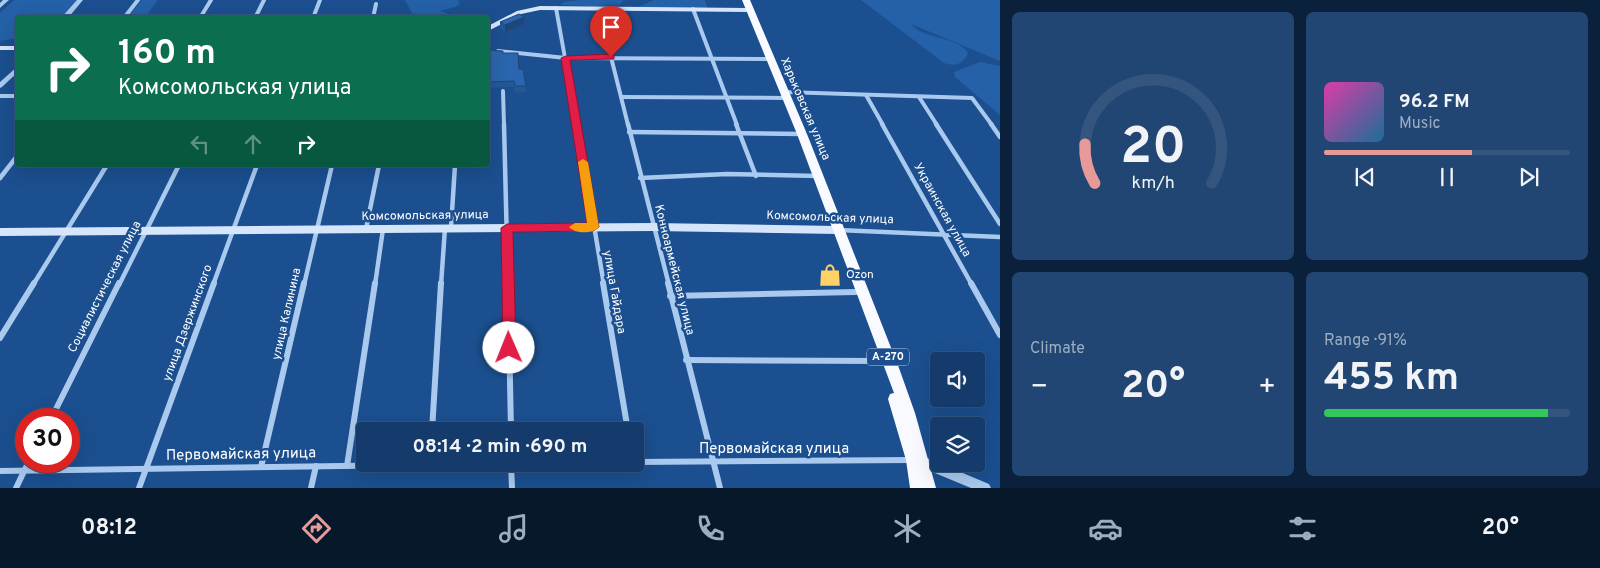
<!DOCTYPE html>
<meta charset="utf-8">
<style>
body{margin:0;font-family:Overpass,sans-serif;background:#214673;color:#f1f3f6;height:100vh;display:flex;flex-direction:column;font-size:19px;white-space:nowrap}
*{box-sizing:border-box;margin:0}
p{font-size:16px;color:#9dadc1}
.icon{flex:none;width:28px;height:28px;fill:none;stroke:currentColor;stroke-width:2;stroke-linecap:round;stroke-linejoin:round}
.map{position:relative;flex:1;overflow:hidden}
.drawer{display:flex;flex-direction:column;gap:12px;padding:12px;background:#0b203b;width:600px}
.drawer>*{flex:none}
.guide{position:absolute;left:15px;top:15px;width:475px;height:152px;border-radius:5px;box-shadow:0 5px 20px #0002,0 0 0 1px #33557e;background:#0b6e4f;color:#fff;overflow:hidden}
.controls{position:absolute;left:930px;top:352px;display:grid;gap:10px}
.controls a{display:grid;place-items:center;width:55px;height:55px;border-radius:5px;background:#143b6b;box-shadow:0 5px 20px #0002,0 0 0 1px #33557e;font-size:25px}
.speed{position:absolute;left:15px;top:408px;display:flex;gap:10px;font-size:25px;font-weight:700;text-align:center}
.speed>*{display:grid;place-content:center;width:65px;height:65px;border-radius:50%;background:#143b6b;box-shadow:0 5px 20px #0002,0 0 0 1px #33557e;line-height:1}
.speed .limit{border:8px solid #d22;background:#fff;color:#111}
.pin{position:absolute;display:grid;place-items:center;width:42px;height:42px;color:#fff;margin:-51px -21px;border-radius:50% 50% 50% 0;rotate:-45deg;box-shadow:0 0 5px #0007}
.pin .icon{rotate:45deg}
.me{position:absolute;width:55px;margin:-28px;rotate:359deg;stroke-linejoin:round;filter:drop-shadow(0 0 4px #0008)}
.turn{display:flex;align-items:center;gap:18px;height:105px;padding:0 20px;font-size:22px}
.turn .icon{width:65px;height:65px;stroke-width:2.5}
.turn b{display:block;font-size:35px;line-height:42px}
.lanes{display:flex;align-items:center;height:48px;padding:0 20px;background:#0003;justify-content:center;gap:25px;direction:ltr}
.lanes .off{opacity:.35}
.big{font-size:38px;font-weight:700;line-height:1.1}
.drawer .widget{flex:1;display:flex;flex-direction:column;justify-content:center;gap:8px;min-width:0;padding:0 18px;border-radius:8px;background:#214673}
.drawer .dial{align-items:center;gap:0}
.dial svg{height:130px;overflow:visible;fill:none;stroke:#33557e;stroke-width:7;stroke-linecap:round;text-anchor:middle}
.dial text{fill:#f1f3f6;stroke:none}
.song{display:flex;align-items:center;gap:15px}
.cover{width:60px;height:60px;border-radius:8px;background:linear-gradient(135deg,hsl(320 70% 55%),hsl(200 70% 35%))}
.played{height:5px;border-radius:2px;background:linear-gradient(90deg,#e69b98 60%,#33557e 60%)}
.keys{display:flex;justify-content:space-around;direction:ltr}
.heat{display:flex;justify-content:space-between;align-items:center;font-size:28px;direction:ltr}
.charge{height:8px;border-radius:4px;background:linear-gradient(90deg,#34c759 91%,#33557e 0)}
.drawer .tiles{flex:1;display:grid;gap:12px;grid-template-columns:repeat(2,1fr)}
.trip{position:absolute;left:356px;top:422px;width:288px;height:50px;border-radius:5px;background:#143b6b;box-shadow:0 5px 20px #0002,0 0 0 1px #33557e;font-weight:700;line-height:50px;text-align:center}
.dock{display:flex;height:80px;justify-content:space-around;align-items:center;background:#08182b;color:#9dadc1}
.dock .icon{width:35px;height:35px}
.dock .on{color:#e69b98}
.dock b{font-size:22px;color:#f1f3f6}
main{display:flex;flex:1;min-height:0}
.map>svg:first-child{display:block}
</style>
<main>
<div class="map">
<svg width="1000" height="488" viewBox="0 0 1000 488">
<rect width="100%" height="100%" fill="#1b4f8f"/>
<g fill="#2461a8">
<path d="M14 0H79L63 17 18 18 17 38 0 41V13Z"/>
<path d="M142 0H158L145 17H128Z"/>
<path d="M405 0H458L460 4 455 7 440 11 451 15 450 17H420V15L412 13Z"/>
<path d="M580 0H622L623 1 620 5 613 7 560 5 564 2Z"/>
<path d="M654 0H705L708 9 635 8Z"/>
<path d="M861 0H1000V61L911 24C922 39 962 37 968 54 962 64 956 67 944 63Z"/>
<path d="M980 62 1000 66V115L955 77 954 72Z"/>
</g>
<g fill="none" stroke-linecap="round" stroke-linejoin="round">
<g stroke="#a9c9ee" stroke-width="4">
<path d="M556 8 577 125"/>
<path d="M693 9 737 125"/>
<path d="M124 18 138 0"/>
<path d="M200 18 211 0"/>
<path d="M255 18 264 0"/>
<path d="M313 18 320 0"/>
<path d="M373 18 376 4"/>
<path d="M498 51 566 58 769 59"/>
<path d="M611 57 628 125"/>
<path d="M503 91 504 125"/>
<path d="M784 92 972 98 992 125"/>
<path d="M866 95 883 125"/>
<path d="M0 96H18"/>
<path d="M622 97 787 98"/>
<path d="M919 97 937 125"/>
</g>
<g stroke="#a9c9ee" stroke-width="4.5">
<path d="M504 124 508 285"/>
<path d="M577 124 604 285"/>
<path d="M628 124 669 285"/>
<path d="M736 124 756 176"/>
<path d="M882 124 972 285"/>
<path d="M936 124 1000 224"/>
<path d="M991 124 1000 137"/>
<path d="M629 132 802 134"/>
<path d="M0 178 18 155"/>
<path d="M640 178 727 174 818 176"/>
<path d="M451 228 455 165"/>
<path d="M366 229 379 165"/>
<path d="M838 230 1000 237"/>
<path d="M33 285 107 165"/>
<path d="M119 285 179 165"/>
<path d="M213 285 257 165"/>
<path d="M304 285 332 165"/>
<path d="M375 285 383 229"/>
<path d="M441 285 445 228"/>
</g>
<g stroke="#a9c9ee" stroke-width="6">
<path d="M508 283 511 431"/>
<path d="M603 283 628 431"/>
<path d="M668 283 720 488"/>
<path d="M971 283 1000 335"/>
<path d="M670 296 856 292"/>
<path d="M0 338 34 283"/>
<path d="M686 360 882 361"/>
<path d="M51 419 119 283"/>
<path d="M432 431 441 283"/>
<path d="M635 462 912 460"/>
<path d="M511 464 512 488"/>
<path d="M347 466 375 283"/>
<path d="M261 467 304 283"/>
<path d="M0 471 482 464"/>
<path d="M16 488 29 461"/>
<path d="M139 488 214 283"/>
<path d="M311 488 316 466"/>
</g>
<g fill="#a9c9ee" fill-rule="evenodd">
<path d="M3 0H9L0 8V3Z"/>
<path d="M77 0H83L68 18H61Z"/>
<path d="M18 66V72L2 87 0 88V82Z"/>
<path d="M922 456 989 484 991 488H971L918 466 916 462 918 458Z"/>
</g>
<g fill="#d6e6fa" fill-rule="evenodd">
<path d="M540 6 749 8 752 10 749 12 540 10 521 14 488 31V26L517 11Z"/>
<rect x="0" y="46" width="18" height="4"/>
<path d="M653 223 837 226 842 230 837 234 653 231 0 236V228Z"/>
</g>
<path fill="#f8faff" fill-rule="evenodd" d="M742 0H750L807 134 899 368 915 413 936 488H910L906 460 888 399 890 394 894 393 797 134Z"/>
</g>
<g fill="#245895">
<path d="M500 22 524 24 505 32 500 28Z"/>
<path d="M503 53 519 69 526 86V92L515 93 514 87 488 88V69H489Z"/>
</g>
<path fill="#1d4779" d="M524 17V24L505 32V25Z"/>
<g fill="#2a66ad" stroke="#1d4779">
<path d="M519 14 524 17 505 25 500 22Z"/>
<path d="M488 50 503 51V53H518L519 69H523L526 86H515L514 81 488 82V69H489Z"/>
</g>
<path fill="#e11d48" stroke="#92132f" d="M611 54 614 55V59L570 60 599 227 593 231 513 232 516 348 514 352 509 353 505 352 503 348 501 228 507 224 587 223 561 58 566 56Z"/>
<path fill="#f59e0b" d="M583 159 588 162 599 227C593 234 575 234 569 227L575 223H587L578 162Z"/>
<defs>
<symbol id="shop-bare" viewBox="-9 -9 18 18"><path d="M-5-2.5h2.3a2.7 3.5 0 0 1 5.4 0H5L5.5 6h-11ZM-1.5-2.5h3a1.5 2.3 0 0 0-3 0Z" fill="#ffd166" stroke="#1b4f8f" stroke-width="2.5" paint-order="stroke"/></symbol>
</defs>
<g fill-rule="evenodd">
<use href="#shop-bare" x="814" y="259" width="32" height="32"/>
</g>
<g text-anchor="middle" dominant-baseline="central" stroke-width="5" stroke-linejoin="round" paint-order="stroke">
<rect fill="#1b4f8f" stroke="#bbcadd" stroke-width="1" x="867" y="348.5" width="42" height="17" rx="4"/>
<g font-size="11" font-weight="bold" fill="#fff">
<text x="888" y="357">А-270</text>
</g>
<g font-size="12" fill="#fff" stroke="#1b4f8f">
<text transform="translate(805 109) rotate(67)">Харьковская улица</text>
<text transform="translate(942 210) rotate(61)">Украинская улица</text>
<text transform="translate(425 216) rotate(-1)">Комсомольская улица</text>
<text transform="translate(830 218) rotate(2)">Комсомольская улица</text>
<text transform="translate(674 270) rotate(76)">Конноармейская улица</text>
<text transform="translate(105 287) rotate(-63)">Социалистическая улица</text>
<text transform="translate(614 292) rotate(80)">улица Гайдара</text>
<text transform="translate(287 314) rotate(-77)">улица Калинина</text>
<text transform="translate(188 323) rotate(-70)">улица Дзержинского</text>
</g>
<g font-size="12" fill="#fff" stroke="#1b4f8f" text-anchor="start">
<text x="846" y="275">Ozon</text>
</g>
<g font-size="15" fill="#fff" stroke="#1b4f8f">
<text x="774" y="449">Первомайская улица</text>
<text transform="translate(241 455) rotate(-1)">Первомайская улица</text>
</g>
</g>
</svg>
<div class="controls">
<a><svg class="icon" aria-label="sound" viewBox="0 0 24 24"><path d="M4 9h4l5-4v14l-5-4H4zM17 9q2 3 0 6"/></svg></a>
<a><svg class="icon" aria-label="layers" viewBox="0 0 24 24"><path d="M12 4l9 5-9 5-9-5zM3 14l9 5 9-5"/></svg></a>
</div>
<div class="speed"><div class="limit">30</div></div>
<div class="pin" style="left:611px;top:57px;background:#d93025"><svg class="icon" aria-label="arrive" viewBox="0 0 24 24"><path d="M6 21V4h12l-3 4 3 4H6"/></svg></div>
<svg class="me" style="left:509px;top:348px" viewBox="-20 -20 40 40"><circle r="19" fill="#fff"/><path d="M0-13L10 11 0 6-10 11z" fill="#e11d48"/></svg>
<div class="trip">08:14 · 2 min · 690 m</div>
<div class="guide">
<div class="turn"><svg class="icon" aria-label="right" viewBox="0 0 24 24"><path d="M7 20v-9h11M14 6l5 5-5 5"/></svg><div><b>160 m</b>Комсомольская улица</div></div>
<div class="lanes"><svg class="icon off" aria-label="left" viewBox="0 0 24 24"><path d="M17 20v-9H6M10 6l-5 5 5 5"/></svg><svg class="icon off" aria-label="ahead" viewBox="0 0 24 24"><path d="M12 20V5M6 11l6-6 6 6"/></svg><svg class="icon" aria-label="right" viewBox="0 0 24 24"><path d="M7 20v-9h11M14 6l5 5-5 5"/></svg></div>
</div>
</div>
<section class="drawer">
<div class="tiles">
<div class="widget dial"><svg viewBox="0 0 100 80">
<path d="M14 69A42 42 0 1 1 86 69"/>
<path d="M14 69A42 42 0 0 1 8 45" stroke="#e69b98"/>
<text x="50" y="56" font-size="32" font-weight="700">20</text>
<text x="50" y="72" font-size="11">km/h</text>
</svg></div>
<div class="widget">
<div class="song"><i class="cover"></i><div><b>96.2 FM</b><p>Music</p></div></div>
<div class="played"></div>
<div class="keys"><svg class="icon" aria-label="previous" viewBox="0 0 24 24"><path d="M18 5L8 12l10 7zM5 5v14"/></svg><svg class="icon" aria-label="pause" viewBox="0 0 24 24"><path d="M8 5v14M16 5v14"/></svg><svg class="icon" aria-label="next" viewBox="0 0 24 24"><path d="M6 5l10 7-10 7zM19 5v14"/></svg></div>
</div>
<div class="widget"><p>Climate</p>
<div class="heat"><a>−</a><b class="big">20°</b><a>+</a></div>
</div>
<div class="widget"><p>Range · 91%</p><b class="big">455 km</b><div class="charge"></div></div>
</div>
</section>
</main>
<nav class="dock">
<b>08:12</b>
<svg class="icon on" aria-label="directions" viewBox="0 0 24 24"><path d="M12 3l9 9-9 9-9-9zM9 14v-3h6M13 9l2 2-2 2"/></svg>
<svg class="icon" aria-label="music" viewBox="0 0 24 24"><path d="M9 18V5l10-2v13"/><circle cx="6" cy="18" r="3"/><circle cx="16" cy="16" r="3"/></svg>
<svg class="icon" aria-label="phone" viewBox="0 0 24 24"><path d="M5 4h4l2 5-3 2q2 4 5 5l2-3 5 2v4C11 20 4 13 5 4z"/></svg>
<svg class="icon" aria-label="climate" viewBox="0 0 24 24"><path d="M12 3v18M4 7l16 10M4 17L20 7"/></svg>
<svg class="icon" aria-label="car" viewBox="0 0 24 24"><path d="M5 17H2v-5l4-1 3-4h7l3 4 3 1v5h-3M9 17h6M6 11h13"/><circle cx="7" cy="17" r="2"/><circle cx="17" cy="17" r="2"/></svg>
<svg class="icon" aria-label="filters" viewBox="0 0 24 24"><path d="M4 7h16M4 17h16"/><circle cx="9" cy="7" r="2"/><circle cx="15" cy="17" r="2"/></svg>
<b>20°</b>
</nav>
